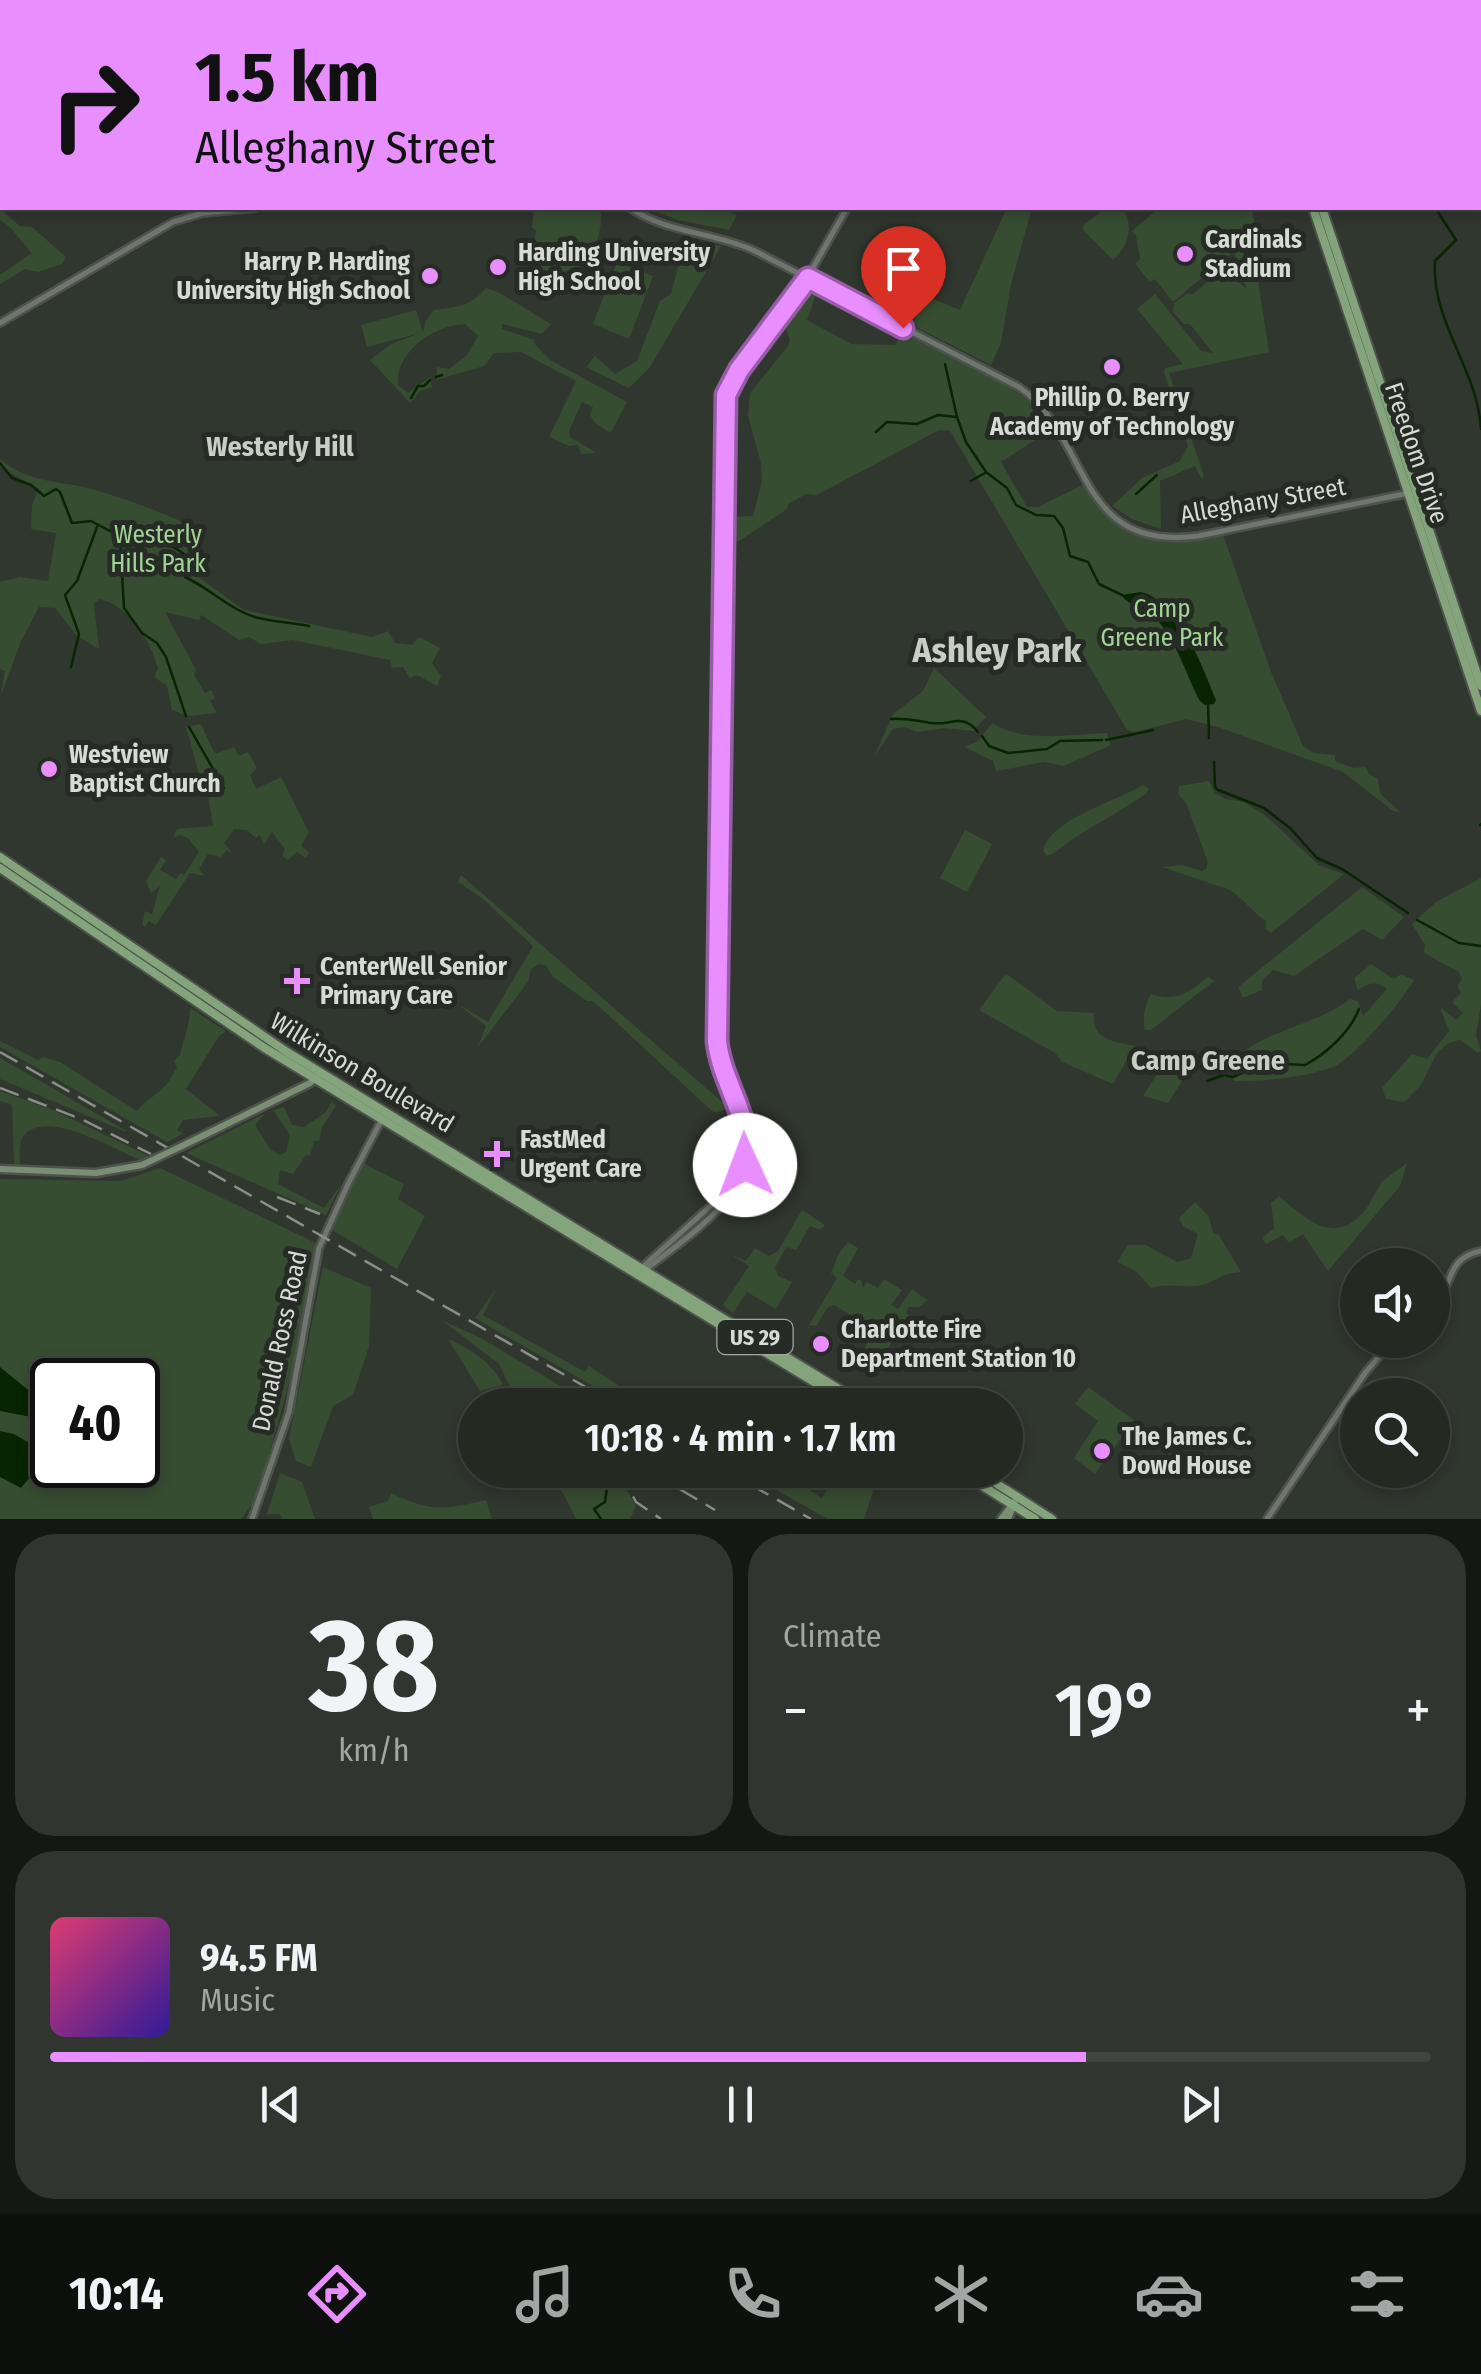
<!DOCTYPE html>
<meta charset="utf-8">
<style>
body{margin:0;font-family:"Fira Sans Condensed",sans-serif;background:#30352f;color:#f1f3f6;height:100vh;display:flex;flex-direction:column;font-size:38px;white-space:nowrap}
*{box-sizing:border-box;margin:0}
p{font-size:32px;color:#a3a6a5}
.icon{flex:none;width:55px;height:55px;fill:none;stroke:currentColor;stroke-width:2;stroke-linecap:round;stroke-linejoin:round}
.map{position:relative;height:1519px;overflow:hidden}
.sheet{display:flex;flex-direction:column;gap:15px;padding:15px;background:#141713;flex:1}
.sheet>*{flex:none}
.guide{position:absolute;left:0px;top:0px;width:1482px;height:210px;box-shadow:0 5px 15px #0003,0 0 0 2px #414540;background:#e88eff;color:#111;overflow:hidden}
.controls{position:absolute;left:1340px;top:1248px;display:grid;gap:20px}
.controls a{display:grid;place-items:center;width:110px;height:110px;border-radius:50%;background:#242922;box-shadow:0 5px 15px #0003,0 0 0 2px #414540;font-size:50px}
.speed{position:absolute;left:30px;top:1358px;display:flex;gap:20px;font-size:50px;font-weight:700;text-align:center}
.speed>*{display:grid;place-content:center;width:130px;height:130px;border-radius:50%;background:#242922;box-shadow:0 5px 15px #0003,0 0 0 2px #414540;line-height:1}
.speed .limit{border:5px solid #111;border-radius:15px;background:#fff;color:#111}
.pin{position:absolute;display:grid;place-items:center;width:85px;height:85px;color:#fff;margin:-102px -42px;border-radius:50% 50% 50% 0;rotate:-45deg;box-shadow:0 0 10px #0007}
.pin .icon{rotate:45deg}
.me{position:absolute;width:110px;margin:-55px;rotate:358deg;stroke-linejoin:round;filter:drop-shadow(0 0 8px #0008)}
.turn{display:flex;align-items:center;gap:35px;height:210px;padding:0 30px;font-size:45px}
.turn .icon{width:130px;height:130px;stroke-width:2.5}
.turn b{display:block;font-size:70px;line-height:85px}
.big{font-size:75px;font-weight:600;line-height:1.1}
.sheet .widget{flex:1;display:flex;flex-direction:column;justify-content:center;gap:15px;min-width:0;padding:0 35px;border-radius:40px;background:#30352f}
.sheet .dial{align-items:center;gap:0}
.dial b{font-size:130px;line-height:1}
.song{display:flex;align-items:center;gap:30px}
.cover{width:120px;height:120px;border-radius:15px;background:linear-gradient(135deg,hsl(340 70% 55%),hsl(250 70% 35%))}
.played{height:10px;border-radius:5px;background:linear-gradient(90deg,#e88eff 75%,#414540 75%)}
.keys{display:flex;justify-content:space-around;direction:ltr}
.heat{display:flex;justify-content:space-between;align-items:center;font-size:55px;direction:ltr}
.sheet .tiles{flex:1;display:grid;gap:15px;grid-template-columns:1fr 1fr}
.widget:last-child{grid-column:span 2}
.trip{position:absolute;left:458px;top:1388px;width:565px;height:100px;border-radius:50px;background:#242922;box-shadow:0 5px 15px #0003,0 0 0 2px #414540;font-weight:600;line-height:100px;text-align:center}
.tabs{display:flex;height:160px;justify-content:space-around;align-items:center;background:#0e100e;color:#a3a6a5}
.tabs .icon{width:70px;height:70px}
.tabs .on{color:#e88eff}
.tabs b{font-size:45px;color:#f1f3f6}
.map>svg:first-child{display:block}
</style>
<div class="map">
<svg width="1481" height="1519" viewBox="0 0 1481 1519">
<rect width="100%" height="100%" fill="#30372e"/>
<g fill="#374d31" fill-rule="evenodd">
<path d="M534 208H593L601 214C602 238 590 270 561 272 553 273 543 269 535 267L532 259 536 231 532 227Z"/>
<path d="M645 208H719L737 215 729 230 678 220Z"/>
<path d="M1007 208H1032L1011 284 1001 343 991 365 918 328 914 320 928 297 960 310Z"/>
<path d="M1107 208H1123C1134 227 1129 245 1113 260L1083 230 1084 224Z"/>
<path d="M1159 208H1242L1252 211 1266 278 1258 281 1269 352 1169 373 1204 476 1201 478 1195 466 1160 481 1161 529 1132 519 1112 506 1142 478 1180 461 1188 446 1164 372 1165 368 1183 364 1137 309 1155 294 1201 351 1213 353 1190 324H1184L1173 312 1174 303 1187 294H1193L1222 270 1246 288 1234 251 1173 302 1155 279 1150 282 1135 264 1140 259 1136 236 1132 231Z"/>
<path d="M0 209 20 226 32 227 66 257 62 264 38 272 25 269 0 284V275L32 253C20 241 15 229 0 220Z"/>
<path d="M685 239 721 246 650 367 629 388 586 367 595 356 615 374 637 361 660 301 671 294Z"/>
<path d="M617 262 653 276 629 339 593 324Z"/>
<path d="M486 288C499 290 536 316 551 324L542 334 502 324V329L535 340 533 342 550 360 627 402 611 433 595 423 590 415 593 407 582 402 569 431 570 437 597 453 581 454 578 445 569 446 549 437 576 381 521 352 494 353 484 366 436 380 437 367 449 369 467 355 478 336 465 324C434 325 395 352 398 385L408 393 430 377 432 387 420 391 410 403 370 360 391 344 420 333 367 347 361 325 416 310 423 333 425 322 434 310C456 307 470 307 486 288Z"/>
<path d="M811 288 817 292 807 320 851 344 895 345 903 333C940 352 1037 389 1048 428L1038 438 1001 462 1027 507H1038L1085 484C1138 539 1146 538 1222 532L1271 672 1303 746 1314 753 1335 755V761L1353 768 1365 767 1369 774 1378 779 1380 793 1400 812 1393 811 1343 772 1218 727 1186 719 1135 732 1127 730 950 431 939 430 817 495 806 494 788 504 787 509 739 541 729 543 730 517 753 516 762 481 761 463 748 416 750 393 788 346 790 340 785 325Z"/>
<path d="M0 459C28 484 62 480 95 490 129 500 165 513 197 529L187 569 244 610 372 637 388 631 395 643 412 645 419 637 440 648 432 663 441 676 437 686 417 675 410 678 403 667 392 668 390 660 293 640 261 644 249 637 239 640 201 615 199 620 165 612 196 670 194 675 205 693 211 690 215 698 210 701 217 713 188 716 172 710 167 686 154 677 158 669C151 641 129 606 100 599L94 603 99 649 76 635 55 608 39 607 21 641 0 698 5 671 0 669V582L20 577 48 581 56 533 31 529 32 505 39 489 0 467Z"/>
<path d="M934 668 986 717 973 731 944 728 917 732 905 727 893 729 874 757 893 714 923 691Z"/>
<path d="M992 723C1027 744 1069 734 1107 733L1111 745 1064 766 1044 762 996 771 993 761 964 747 978 741Z"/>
<path d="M201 724 215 754 234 747 239 756 248 752 257 768 250 775 256 789 281 777 309 832 301 846 309 852 306 858 297 852 288 860 282 856 285 849 272 832 264 845 260 835 256 838 247 830 234 829 224 843 232 853 226 850 222 857 208 854 199 869 205 876 190 873 156 925 149 921 145 927 142 925 145 911 152 914 160 886 151 893 146 881 161 857 166 860 160 870 176 879 180 873 184 875 199 852 188 838 180 835 173 838 177 829 213 826 208 795 201 794 197 789 201 781 186 727Z"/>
<path d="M1209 781 1215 793 1226 799 1244 802 1266 816 1319 865 1344 874 1271 933 1266 929V921C1252 912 1244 899 1230 890L1162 867 1182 865 1202 871 1206 869 1208 862 1186 803 1178 794 1179 786Z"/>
<path d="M1143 785 1149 789 1146 794C1122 810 1098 823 1074 838 1064 844 1058 853 1047 856L1043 851C1050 819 1117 801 1143 785Z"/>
<path d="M965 830 992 844 967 892 940 878Z"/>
<path d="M461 875 729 1108 717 1113 712 1111 593 1001H587L553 977 546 965 538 964 531 969 528 982 478 1047 486 1026 456 1003 488 1022 533 946 483 899 458 882Z"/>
<path d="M1481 878V1004L1476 1036 1481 1051 1478 1053 1460 1040C1436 1043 1432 1065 1422 1083 1417 1090 1410 1096 1404 1102L1386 1099 1382 1088 1412 1054 1427 1059 1449 1031 1440 1007 1456 1020 1463 1013 1452 1002 1461 993 1457 986 1462 979 1459 972 1424 953 1425 945 1412 924 1436 902Z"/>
<path d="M1362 887 1404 917 1382 940 1363 929 1294 976 1273 970 1262 981V990L1243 998 1238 987Z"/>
<path d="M1371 964 1394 979 1401 974 1414 980C1403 1000 1355 1057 1335 1066 1308 1077 1263 1082 1234 1081L1228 1065C1262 1029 1312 1028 1350 999L1358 1001 1363 1016 1387 989C1376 980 1368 983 1358 990L1354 978Z"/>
<path d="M1008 975 1057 1011 1094 1013C1091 1040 1113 1041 1135 1046L1113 1084 1062 1062 1055 1053 979 1010 1004 976Z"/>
<path d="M1208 977 1214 981 1151 1030H1145C1142 1022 1145 1002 1151 994 1174 1003 1190 992 1208 977Z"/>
<path d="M190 1008 226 1031 219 1036 186 1089 220 1116 183 1120 177 1130 183 1134 167 1142 0 1047V1041L38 1060 43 1057 60 1062 137 1111C154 1091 162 1097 177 1067L174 1061 180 1055C183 1039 190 1027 190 1008Z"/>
<path d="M1168 1057 1193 1064 1168 1103 1143 1096Z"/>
<path d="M0 1058 125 1130 126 1132 0 1079Z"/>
<path d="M0 1091 53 1110 149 1156 140 1160C113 1149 50 1110 25 1134 18 1141 20 1156 20 1165H14L12 1105 0 1101Z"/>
<path d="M332 1101 336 1106 322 1127 319 1141H314L310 1156 306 1155 293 1174 280 1170 278 1184 324 1208 342 1183 326 1215 186 1153 266 1113 255 1125 271 1150 280 1155 286 1152 290 1135 273 1110 284 1107 292 1125 304 1127 326 1112Z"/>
<path d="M363 1163 404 1184 398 1199 425 1216 397 1269 332 1230Z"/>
<path d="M1407 1163 1400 1186 1328 1271 1303 1234 1289 1243 1283 1235 1266 1244 1262 1238 1274 1228 1271 1203 1279 1196C1305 1219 1336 1248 1366 1209 1372 1201 1376 1190 1382 1182 1389 1175 1400 1169 1407 1163Z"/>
<path d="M160 1168 316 1243 291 1376 257 1497 241 1519H0V1179L121 1181ZM52 1380H138V1465H52Z"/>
<path d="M1195 1202 1209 1217 1213 1233 1219 1235 1241 1272C1219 1274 1217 1281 1202 1285 1187 1289 1169 1282 1151 1288L1136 1271 1117 1262 1128 1245H1146L1177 1262 1191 1258 1198 1234 1183 1226 1179 1218Z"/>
<path d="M802 1210 825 1225 820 1230 810 1226 796 1250 786 1247 775 1268 778 1276 792 1282 776 1309 747 1292 733 1313 723 1305 749 1266 730 1254 746 1261 755 1248 769 1256 778 1251Z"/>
<path d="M848 1242 858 1248 843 1276 855 1284 857 1280H861L863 1288 867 1282 878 1288 884 1279 902 1290 891 1305 898 1309 912 1289 927 1300 919 1307H909L906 1313 923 1329 916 1344 912 1342 916 1330 897 1321C891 1330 895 1334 891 1343 887 1354 877 1360 869 1366L860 1361V1356L875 1330 834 1305 828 1307 816 1326 809 1325 837 1278 831 1273 839 1253Z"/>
<path d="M323 1267 371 1288 369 1346 353 1395 333 1406 311 1467 296 1461 289 1439Z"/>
<path d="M496 1289 483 1315 585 1372 589 1366 648 1405H626L475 1318Z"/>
<path d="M443 1321 481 1338 592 1405H519L499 1364Z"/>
<path d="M448 1339C470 1348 493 1363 503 1385L480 1391Z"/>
<path d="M1088 1387 1134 1420 1095 1474 1074 1458 1098 1421 1075 1404Z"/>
<path d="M551 1470H616L636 1506 630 1519H576Z"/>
<path d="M740 1470H751L771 1481 781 1471 822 1498 840 1470H849L875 1485 864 1519H828Z"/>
<path d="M280 1473 302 1482 315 1519H282L280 1514H267Z"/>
<path d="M391 1493C429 1512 445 1510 486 1500L492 1519H373L369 1507 388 1501Z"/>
</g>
<g fill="#082502">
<path d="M1141 592C1178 601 1203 667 1216 700L1214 704 1205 705 1200 701C1185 674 1177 639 1154 617 1144 607 1130 607 1121 595Z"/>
<path d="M0 1367 49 1407 52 1421 0 1411Z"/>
<path d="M0 1431 14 1434 43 1451 39 1466 21 1488 0 1477Z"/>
</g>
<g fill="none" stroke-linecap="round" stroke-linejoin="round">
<g stroke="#082502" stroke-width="2.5">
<path d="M453 0V2"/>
<path d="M29 2 32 0"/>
<path d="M514 2 518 0"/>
<path d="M0 22 2 21"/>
<path d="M1430 208 1436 209 1456 240 1435 261C1431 322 1478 370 1481 429"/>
<path d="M945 364 957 417 966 442 986 472 1007 488 1016 505 1036 515 1054 516 1063 528 1070 556 1088 562 1099 584 1122 595"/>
<path d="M436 377 442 375"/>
<path d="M411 398 418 386H424L430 380"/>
<path d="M876 432 887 422 917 424 938 415 956 417"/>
<path d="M0 463 12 478 31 485 44 496 56 489 60 492 72 523 91 521 131 542C150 535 169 543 184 554L185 577C209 588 229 609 255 617 268 621 293 623 309 626"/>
<path d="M971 481 985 473"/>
<path d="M1136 494 1157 475"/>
<path d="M120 538 124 608 142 633 157 643 166 657 186 716"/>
<path d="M170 542 177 534 196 528"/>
<path d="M71 667 79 634 65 595 77 581 97 527"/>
<path d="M1208 702 1209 738"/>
<path d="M891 719C905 718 919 721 932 723 950 726 962 712 978 732"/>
<path d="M189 727 224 788"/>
<path d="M982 736 989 746 1008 753 1047 749 1060 741 1102 740"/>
<path d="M1106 740 1153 730"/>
<path d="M1214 762 1215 787 1218 790 1264 808 1290 828 1317 858 1342 869 1408 913"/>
<path d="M1480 825 1481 824"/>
<path d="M1417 920 1459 943 1481 946"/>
<path d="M1207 1081 1224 1075 1233 1077 1263 1063 1305 1065C1326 1054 1350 1032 1359 1009"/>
<path d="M73 1380 75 1368 86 1358"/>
<path d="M601 1470 608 1480 605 1502 594 1509 601 1519"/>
</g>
<defs>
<g id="tertiary">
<path d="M912 0 916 2"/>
<path d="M963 2 965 0"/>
<path d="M630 208C667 233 712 232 753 250L1019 387C1092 438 1074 552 1198 536L1409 493"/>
<path d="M0 323 173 222 203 213 256 208"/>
<path d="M706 1173 721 1178 727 1185"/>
<path d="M639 1270 725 1193 742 1154 740 1113"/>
<path d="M644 1271C690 1234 773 1185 743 1113 733 1090 720 1066 717 1041L725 400 739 370 802 287 847 208"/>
<path d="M1432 1308C1455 1285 1444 1259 1481 1251"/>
<path d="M252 1519 289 1412 319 1248 349 1182 381 1121"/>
<path d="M1267 1519 1365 1373 1393 1340"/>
</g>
<g id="secondary">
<path d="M1425 0 1428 2"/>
<path d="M1480 48 1481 49"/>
<path d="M182 1146 310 1083 318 1076"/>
<path d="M0 1169 96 1173 142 1165"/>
<path d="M1001 1519 1012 1505"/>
<path d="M1008 1519 1017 1496"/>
</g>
<g id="primary">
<path d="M1246 0 1247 2"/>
<path d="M1254 0 1255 2"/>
<path d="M1313 208 1481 711"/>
<path d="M1322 208 1481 686"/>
<path d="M0 857 287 1052 865 1405"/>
<path d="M0 868 263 1047 852 1405"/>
<path d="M957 1470 1035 1519"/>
<path d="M975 1470 1052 1519"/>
</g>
</defs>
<use href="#tertiary" stroke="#4d534c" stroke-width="10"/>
<use href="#secondary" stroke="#4d534c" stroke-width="11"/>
<use href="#primary" stroke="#4d534c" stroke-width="12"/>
<use href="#tertiary" stroke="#6f766d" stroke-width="5"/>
<use href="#secondary" stroke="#7a8e74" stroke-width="6"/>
<use href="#primary" stroke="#84a57b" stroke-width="8"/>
<g stroke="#8a8f88" stroke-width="2.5" stroke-dasharray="20 10" stroke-linecap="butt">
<path d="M0 1052 617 1405"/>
<path d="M0 1088 81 1119 151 1154"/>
<path d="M277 1197 320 1214"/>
<path d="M619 1470 636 1502 661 1519"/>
<path d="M657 1470 676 1487 715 1510"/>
<path d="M725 1470 811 1519"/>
</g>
<defs>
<path id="secondary-bridge" d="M142 1165 182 1146"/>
</defs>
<use href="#secondary-bridge" stroke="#4d534c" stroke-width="11" stroke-linecap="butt"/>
<use href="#secondary-bridge" stroke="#7a8e74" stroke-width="6"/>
</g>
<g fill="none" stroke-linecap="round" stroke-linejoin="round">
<defs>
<path id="route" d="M745 1165C754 1118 722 1086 717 1041L726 395 739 370 808 278 903 328"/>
</defs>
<use href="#route" stroke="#975ca6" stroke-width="25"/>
<use href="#route" stroke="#e88eff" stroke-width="18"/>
</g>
<g fill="#e88eff" stroke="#262c25" stroke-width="4">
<circle cx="1185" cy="254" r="10"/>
<circle cx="498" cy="267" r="10"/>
<circle cx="430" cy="276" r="10"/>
<circle cx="1112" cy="367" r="10"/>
<circle cx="49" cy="769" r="10"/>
<path d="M292 966h10v10h10v10h-10v10h-10v-10h-10v-10h10z"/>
<path d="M492 1139h10v10h10v10h-10v10h-10v-10h-10v-10h10z"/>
<circle cx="821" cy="1344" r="10"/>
<circle cx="1102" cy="1451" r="10"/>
</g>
<g text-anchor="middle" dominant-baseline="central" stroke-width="10" stroke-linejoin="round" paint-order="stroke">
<rect fill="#262c25" stroke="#a2a6a1" stroke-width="2.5" x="717.5" y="1320" width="75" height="34" rx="8"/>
<g font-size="22" font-weight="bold" fill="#d7dbd6">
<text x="755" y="1337">US 29</text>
</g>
<g font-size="25" font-weight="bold" fill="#d7dbd6" stroke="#262c25" text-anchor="start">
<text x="1205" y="240">Cardinals<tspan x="1205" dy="29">Stadium</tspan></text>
<text x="518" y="253">Harding University<tspan x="518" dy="29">High School</tspan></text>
<text x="410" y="262" text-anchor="end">Harry P. Harding<tspan x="410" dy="29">University High School</tspan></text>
<text x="1112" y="398" text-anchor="middle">Phillip O. Berry<tspan x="1112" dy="29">Academy of Technology</tspan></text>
<text x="69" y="755">Westview<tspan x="69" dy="29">Baptist Church</tspan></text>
<text x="320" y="967">CenterWell Senior<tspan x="320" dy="29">Primary Care</tspan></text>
<text x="520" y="1140">FastMed<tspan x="520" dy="29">Urgent Care</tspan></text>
<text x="841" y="1330">Charlotte Fire<tspan x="841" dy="29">Department Station 10</tspan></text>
<text x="1122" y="1437">The James C.<tspan x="1122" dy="29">Dowd House</tspan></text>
</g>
<g font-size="25" fill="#d7dbd6" stroke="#262c25">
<text transform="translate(1416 453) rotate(71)">Freedom Drive</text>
<text transform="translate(1263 501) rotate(-10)">Alleghany Street</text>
<text transform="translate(362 1073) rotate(31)">Wilkinson Boulevard</text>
<text transform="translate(280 1341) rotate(-78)">Donald Ross Road</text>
</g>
<g font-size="25" fill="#a2d495" stroke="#262c25">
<text x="158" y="535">Westerly<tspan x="158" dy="29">Hills Park</tspan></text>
<text x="1162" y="609">Camp<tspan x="1162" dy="29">Greene Park</tspan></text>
</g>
<g font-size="28" font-weight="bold" fill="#c7cfc5" stroke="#262c25">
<text x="280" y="446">Westerly Hill</text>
<text x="1208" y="1060">Camp Greene</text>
</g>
<g font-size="35" font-weight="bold" fill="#c7cfc5" stroke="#262c25">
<text x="997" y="650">Ashley Park</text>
</g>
</g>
</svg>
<div class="controls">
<a><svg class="icon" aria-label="sound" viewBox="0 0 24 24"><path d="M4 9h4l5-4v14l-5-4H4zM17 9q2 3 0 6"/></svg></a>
<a><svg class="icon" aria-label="search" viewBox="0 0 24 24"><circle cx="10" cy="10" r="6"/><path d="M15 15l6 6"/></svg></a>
</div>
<div class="speed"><div class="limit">40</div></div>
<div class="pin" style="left:903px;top:328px;background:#d93025"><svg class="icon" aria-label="arrive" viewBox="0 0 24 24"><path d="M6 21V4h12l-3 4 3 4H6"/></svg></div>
<svg class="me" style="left:745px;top:1165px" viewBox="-20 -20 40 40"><circle r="19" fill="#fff"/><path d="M0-13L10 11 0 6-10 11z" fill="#e88eff"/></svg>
<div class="trip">10:18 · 4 min · 1.7 km</div>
<div class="guide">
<div class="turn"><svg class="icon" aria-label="right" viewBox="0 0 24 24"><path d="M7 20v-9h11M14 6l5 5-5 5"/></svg><div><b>1.5 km</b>Alleghany Street</div></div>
</div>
</div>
<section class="sheet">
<div class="tiles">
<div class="widget dial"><b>38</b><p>km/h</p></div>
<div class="widget"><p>Climate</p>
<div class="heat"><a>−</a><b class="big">19°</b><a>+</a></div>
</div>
<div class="widget">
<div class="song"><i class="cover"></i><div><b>94.5 FM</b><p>Music</p></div></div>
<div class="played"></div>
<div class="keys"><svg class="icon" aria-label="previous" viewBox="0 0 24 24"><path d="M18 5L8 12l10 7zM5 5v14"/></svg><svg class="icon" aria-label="pause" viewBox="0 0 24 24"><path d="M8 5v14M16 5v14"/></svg><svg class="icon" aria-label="next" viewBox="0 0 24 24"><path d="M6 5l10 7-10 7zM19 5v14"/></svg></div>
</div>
</div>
</section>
<nav class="tabs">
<b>10:14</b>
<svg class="icon on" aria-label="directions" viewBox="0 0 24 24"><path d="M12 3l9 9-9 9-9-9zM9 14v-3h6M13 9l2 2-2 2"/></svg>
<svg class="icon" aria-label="music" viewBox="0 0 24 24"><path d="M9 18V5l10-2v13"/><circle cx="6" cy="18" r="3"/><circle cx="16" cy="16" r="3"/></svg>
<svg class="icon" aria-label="phone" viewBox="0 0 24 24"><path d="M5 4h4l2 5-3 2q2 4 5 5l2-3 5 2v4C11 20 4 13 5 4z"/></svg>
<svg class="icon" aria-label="climate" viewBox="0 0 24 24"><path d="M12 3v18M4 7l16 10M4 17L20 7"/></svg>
<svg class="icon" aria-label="car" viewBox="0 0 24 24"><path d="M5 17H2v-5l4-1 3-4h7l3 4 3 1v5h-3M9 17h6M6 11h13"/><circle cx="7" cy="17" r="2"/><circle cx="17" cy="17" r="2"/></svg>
<svg class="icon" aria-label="filters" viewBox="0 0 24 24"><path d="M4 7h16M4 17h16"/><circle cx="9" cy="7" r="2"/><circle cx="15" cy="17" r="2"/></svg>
</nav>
